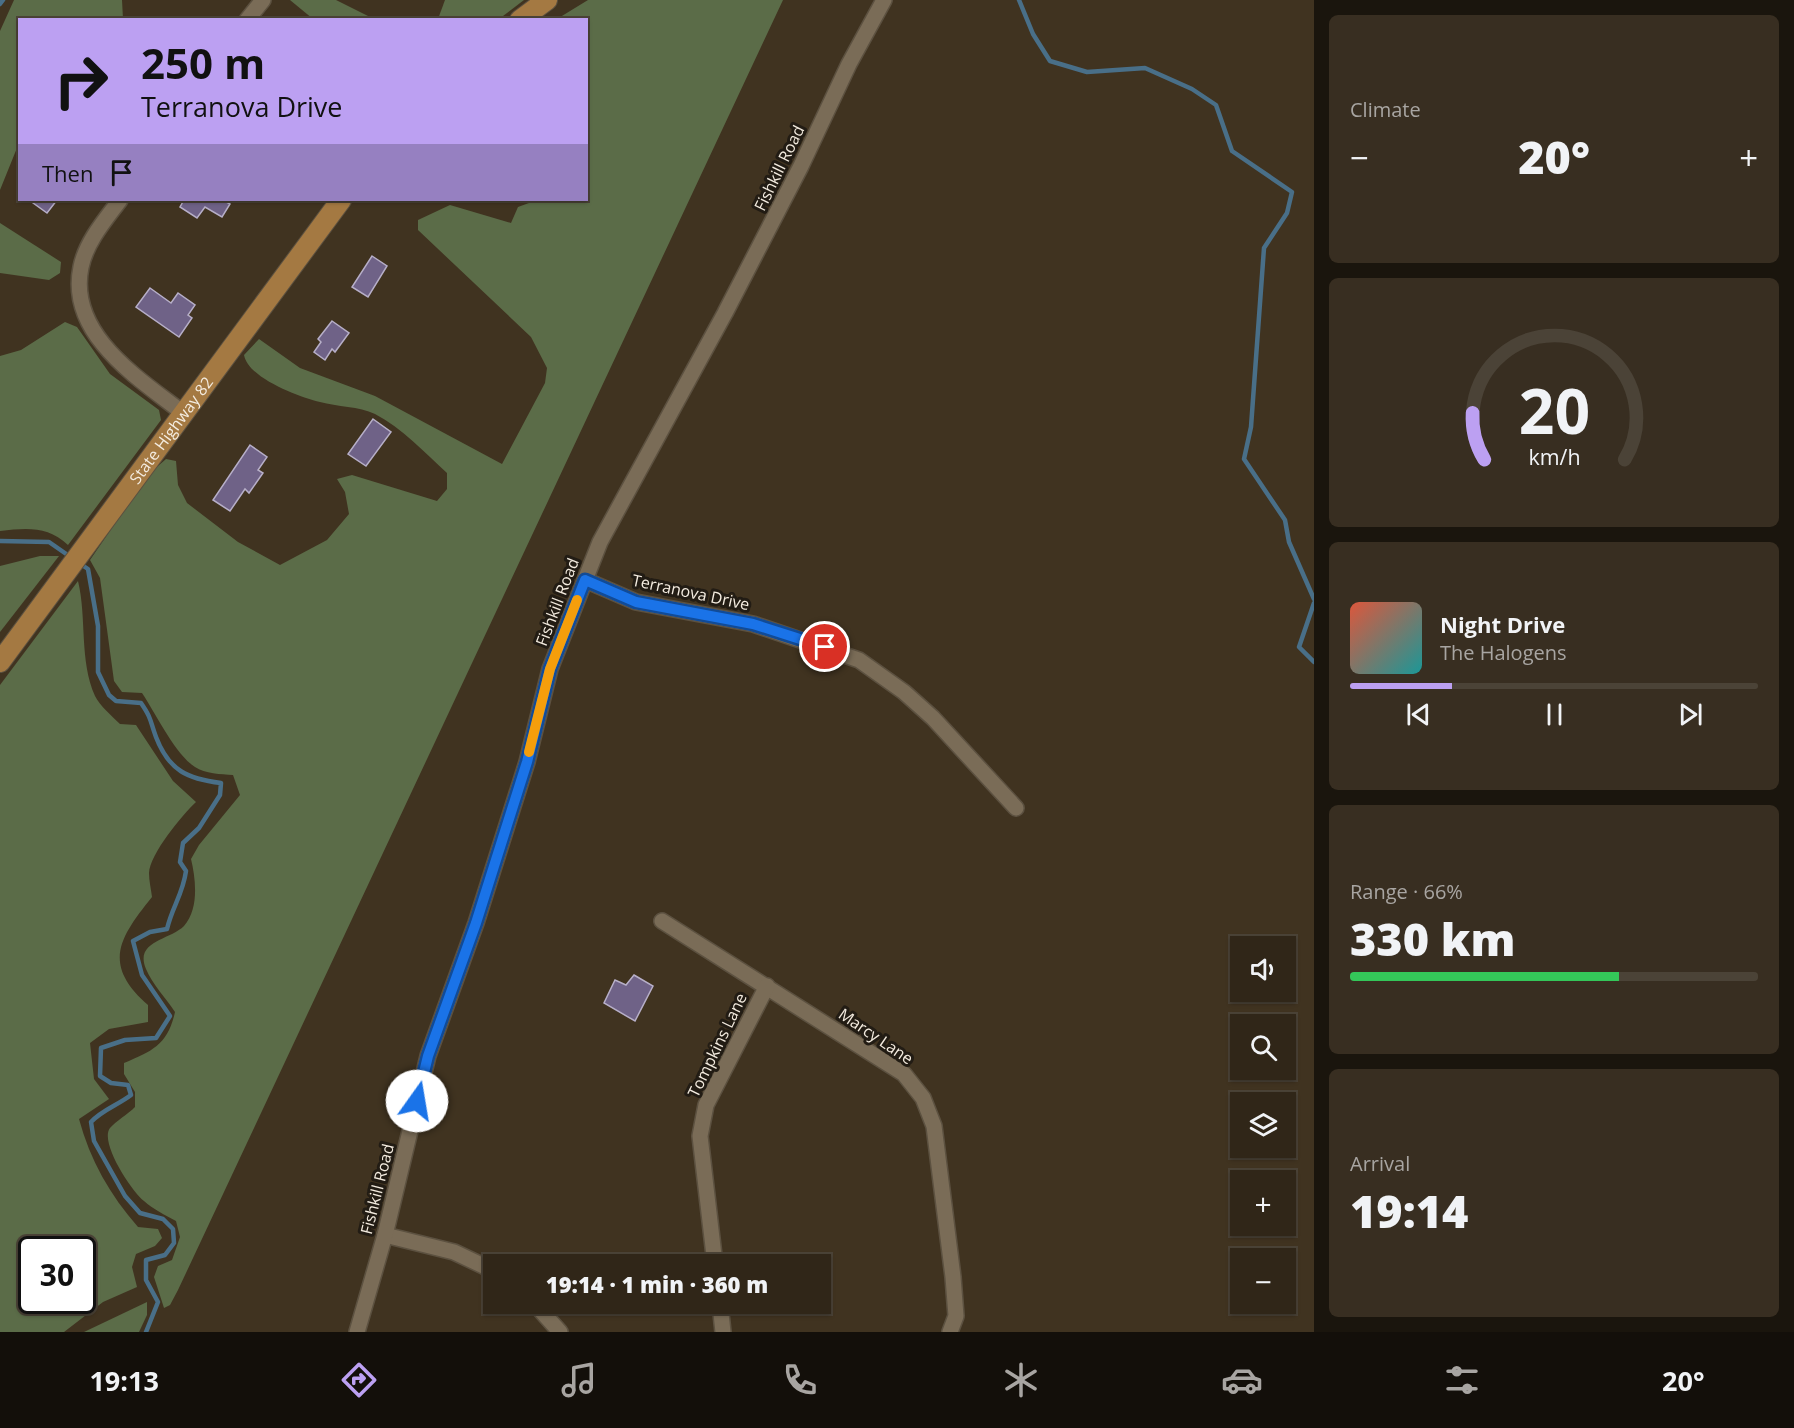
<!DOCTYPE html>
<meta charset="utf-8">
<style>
body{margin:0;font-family:"Open Sans",sans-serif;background:#382e21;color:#f1f3f6;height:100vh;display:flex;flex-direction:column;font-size:22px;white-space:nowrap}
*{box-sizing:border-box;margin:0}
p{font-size:20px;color:#a8a5a2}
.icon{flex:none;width:33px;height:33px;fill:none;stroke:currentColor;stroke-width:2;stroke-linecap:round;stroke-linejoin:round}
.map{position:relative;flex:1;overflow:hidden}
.details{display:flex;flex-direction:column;gap:15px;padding:15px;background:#1a150d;width:480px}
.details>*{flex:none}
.banner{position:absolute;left:18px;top:18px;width:570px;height:183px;border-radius:0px;box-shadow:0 2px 4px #0004,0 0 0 2px #4b4337;background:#bca0f2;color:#111;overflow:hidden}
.tools{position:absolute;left:1230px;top:936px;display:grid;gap:12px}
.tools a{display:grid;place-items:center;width:66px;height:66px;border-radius:0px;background:#302618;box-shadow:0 2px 4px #0004,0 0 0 2px #4b4337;font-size:30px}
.speed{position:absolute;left:18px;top:1236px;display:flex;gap:12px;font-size:30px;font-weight:700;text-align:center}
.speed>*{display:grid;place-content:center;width:78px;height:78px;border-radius:50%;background:#302618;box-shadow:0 2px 4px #0004,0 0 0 2px #4b4337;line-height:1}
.speed .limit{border:3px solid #111;border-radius:9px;background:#fff;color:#111}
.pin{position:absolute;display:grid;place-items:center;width:51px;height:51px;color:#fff;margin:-26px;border:3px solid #fff;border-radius:50%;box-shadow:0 2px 6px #0007}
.me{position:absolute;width:66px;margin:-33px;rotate:13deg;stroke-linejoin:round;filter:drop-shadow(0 0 4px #0008)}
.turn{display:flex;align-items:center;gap:21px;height:126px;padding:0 24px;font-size:27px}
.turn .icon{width:78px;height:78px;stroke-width:2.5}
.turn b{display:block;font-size:42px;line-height:51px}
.then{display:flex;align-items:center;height:57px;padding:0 24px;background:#0003;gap:12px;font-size:22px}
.big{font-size:45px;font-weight:800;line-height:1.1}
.details .tile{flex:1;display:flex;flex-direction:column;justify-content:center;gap:9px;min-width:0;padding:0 21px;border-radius:9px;background:#382e21}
.details .dial{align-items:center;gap:0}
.dial svg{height:156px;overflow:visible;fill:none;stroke:#4b4337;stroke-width:7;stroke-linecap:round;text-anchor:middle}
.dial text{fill:#f1f3f6;stroke:none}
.song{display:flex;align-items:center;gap:18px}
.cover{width:72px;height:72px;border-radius:9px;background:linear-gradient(135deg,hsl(10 70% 55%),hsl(180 70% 35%))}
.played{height:6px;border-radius:3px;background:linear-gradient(90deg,#bca0f2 25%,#4b4337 25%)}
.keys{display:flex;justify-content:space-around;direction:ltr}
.heat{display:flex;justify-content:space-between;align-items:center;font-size:33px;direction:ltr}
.charge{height:9px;border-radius:4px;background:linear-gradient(90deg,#34c759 66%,#4b4337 0)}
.trip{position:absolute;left:483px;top:1254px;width:348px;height:60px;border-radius:0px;background:#302618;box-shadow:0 2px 4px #0004,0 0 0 2px #4b4337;font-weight:800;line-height:60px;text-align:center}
.menu{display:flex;height:96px;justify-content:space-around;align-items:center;background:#130f0a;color:#a8a5a2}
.menu .icon{width:42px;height:42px}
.menu .current{color:#bca0f2}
.menu b{font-size:27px;color:#f1f3f6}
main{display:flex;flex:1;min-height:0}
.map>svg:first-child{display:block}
</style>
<main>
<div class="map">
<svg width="1314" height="1332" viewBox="0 0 1314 1332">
<rect width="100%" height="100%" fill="#403320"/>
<g fill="#5b6c48" fill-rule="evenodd">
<path d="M14 0H122L123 19 20 20 19 143 0 190V31Z"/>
<path d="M290 0H336L374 19H313Z"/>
<path d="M445 0H524L499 19H438Z"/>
<path d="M588 0H783L178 1290 170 1305 164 1308 154 1277 158 1266 172 1260 180 1237 176 1221C165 1215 153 1209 144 1201 132 1192 99 1142 110 1128 116 1121 128 1114 135 1107V1092L124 1074V1063C153 1051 168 1044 175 1012 166 998 152 984 146 969 134 941 170 940 184 926 199 909 196 880 191 859L199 845 240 795 233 775C221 774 205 774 195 767 175 754 156 714 142 693L122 692 114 681 100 578 90 560 149 474 166 459 176 461 178 485 187 503 238 542 280 565 327 540 349 514 345 492 337 479 352 475 437 501 447 489V473C425 453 402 428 375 414 359 406 337 407 320 402 299 397 248 378 244 355L259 339 300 368 375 396 502 464 545 383 547 368 531 337 418 230V220L450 205 511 223 518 207 537 200H586V20L557 19Z"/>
<path d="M0 223 61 262 60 273 49 280 0 273Z"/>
<path d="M65 322 77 327 110 374 159 410 161 420 68 545C48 526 27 528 0 531V356L21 350Z"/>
<path d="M40 556H59L0 632V566Z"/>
<path d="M78 581C87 618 79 660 95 696 100 706 112 716 120 724L136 725 173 781 196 802C182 815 150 854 149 873 149 881 151 889 152 897 120 937 101 964 148 1005V1022L109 1029 90 1043 94 1079 109 1099 79 1119C90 1160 110 1195 138 1227L158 1229 162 1238 155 1246 136 1254 132 1267 137 1287 103 1302 64 1332H0V685ZM32 1250H82V1300H32Z"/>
<path d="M147 1302V1315L139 1332H84Z"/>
</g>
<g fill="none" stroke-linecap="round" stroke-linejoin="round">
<g stroke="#496f88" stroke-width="4.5">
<path d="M1019 0 1033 34 1050 61 1087 72 1145 68 1192 89 1216 105 1232 151 1292 192 1287 213 1264 248 1251 427 1244 459 1285 520 1289 542 1314 599"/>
<path d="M0 4 3 0"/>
<path d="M0 541 49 542 72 558"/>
<path d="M79 563 88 569 98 626V672L109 695 116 701 141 703C152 719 150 721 156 737 169 771 188 779 221 783L220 795 199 828 183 843 180 862 186 871C183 894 172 907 167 929L150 932 133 941 142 975 170 1016 156 1038 125 1040 101 1048 100 1076 111 1083 128 1085 131 1095C118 1105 102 1110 91 1122L94 1141 125 1196 140 1213 163 1219 173 1229 174 1243 165 1255 146 1260V1280L158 1302 146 1332"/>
<path d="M1314 603 1299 647 1314 662"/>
</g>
</g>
<g fill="#6f6287" stroke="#b7afc8" stroke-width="1.5">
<path d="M29 200H57L47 213Z"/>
<path d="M184 200H223L230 204 222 217 205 207 197 218 180 207Z"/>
<path d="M372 256 387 266 368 297 352 287Z"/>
<path d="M150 288 171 303 178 293 195 305 188 315 192 318 179 337 136 307Z"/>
<path d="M332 321 349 333 335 352 332 349 325 360 314 352 321 342 318 339Z"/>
<path d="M373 419 391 432 366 466 348 454Z"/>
<path d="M250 445 267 457 258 470 263 473 249 493 245 489 230 511 213 500Z"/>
<path d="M634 975 653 986 635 1021 604 1003 615 980 626 985Z"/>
</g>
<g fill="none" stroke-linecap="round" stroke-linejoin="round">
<defs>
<g id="minor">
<path d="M247 20 263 0"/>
<path d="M120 200C105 220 86 242 81 267 67 334 138 378 183 413"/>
<path d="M585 580 636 602 753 624 859 660 904 692 933 718 1016 808"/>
<path d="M662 921 904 1074 923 1098 934 1126 953 1277 956 1316 950 1332"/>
<path d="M385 1235 454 1252 494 1271"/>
<path d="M715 1264 700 1136 706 1105 767 986"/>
<path d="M535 1304 560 1332"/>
<path d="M720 1304 723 1332"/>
<path d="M357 1332 385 1235 428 1056 476 923 527 762 550 669 600 542 725 313 801 166 849 64 884 0"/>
</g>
<g id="major">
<path d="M520 20 547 0"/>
<path id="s1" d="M0 662 341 200"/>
</g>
</defs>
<use href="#minor" stroke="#5c5140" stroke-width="18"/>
<use href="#major" stroke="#5c5140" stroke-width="22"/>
<use href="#minor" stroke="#7a6c57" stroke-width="15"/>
<use href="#major" stroke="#a47942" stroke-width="20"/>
</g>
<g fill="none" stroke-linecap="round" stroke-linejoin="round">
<defs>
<path id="route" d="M417 1101 428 1056 476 923 527 762 550 669 585 580 636 602 753 624 825 647"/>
</defs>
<use href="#route" stroke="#114b97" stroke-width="15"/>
<use href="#route" stroke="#1a73e8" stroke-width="10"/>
<path stroke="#f59e0b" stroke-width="10" d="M529 752 550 669 577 600"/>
</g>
<g text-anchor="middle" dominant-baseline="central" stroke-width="6" stroke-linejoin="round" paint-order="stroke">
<g font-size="16" fill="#f4ece0" stroke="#221c14">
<text transform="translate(779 168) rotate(-64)">Fishkill Road</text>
<text stroke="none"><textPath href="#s1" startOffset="288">State Highway 82</textPath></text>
<text transform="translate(691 592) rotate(12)">Terranova Drive</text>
<text transform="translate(557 602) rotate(-69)">Fishkill Road</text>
<text transform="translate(876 1036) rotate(34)">Marcy Lane</text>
<text transform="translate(717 1045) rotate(-64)">Tompkins Lane</text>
<text transform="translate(377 1189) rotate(-76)">Fishkill Road</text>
</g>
</g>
</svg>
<div class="tools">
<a><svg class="icon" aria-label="sound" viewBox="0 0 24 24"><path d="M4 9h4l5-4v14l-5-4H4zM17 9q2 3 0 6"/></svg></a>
<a><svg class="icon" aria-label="search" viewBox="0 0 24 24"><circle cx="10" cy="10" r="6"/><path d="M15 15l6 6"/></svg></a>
<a><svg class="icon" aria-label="layers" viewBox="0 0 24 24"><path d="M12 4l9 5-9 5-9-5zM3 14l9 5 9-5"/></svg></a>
<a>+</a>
<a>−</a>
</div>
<div class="speed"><div class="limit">30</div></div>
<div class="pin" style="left:825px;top:647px;background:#d93025"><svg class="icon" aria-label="arrive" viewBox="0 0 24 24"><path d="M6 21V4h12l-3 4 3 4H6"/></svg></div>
<svg class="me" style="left:417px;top:1101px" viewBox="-20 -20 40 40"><circle r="19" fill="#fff"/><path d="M0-13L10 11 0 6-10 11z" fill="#1a73e8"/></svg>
<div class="trip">19:14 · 1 min · 360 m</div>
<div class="banner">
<div class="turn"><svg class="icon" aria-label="right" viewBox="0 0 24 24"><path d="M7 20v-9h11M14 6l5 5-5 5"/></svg><div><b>250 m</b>Terranova Drive</div></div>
<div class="then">Then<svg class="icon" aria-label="arrive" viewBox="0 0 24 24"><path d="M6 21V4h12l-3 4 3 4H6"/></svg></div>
</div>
</div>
<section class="details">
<div class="tile"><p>Climate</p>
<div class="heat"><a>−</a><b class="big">20°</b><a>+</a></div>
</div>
<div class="tile dial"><svg viewBox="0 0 100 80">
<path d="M14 69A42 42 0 1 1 86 69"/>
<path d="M14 69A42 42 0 0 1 8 45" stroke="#bca0f2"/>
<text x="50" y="56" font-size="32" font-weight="700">20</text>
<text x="50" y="72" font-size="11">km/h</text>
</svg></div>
<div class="tile">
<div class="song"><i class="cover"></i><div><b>Night Drive</b><p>The Halogens</p></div></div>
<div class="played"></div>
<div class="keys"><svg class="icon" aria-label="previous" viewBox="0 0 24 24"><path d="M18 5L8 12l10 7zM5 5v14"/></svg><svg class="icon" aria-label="pause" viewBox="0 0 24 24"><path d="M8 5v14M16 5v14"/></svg><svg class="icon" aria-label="next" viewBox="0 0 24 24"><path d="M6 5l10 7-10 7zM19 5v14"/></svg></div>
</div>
<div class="tile"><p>Range · 66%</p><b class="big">330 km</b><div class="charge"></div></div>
<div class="tile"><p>Arrival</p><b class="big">19:14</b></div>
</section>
</main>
<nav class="menu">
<b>19:13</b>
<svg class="icon current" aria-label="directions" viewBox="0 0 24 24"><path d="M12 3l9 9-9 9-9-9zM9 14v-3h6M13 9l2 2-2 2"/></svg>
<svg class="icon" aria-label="music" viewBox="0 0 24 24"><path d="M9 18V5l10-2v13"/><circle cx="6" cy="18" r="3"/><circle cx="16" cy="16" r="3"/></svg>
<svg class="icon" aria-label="phone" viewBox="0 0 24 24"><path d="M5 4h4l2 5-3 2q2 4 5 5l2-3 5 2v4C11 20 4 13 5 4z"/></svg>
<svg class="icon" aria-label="climate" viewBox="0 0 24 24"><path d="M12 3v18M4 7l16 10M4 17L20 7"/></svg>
<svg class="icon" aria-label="car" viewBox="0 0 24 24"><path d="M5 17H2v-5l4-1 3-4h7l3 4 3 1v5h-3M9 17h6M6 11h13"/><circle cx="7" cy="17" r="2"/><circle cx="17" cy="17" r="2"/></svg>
<svg class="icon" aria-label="filters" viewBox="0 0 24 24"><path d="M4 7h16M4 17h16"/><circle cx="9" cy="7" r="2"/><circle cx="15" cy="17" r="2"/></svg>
<b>20°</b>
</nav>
